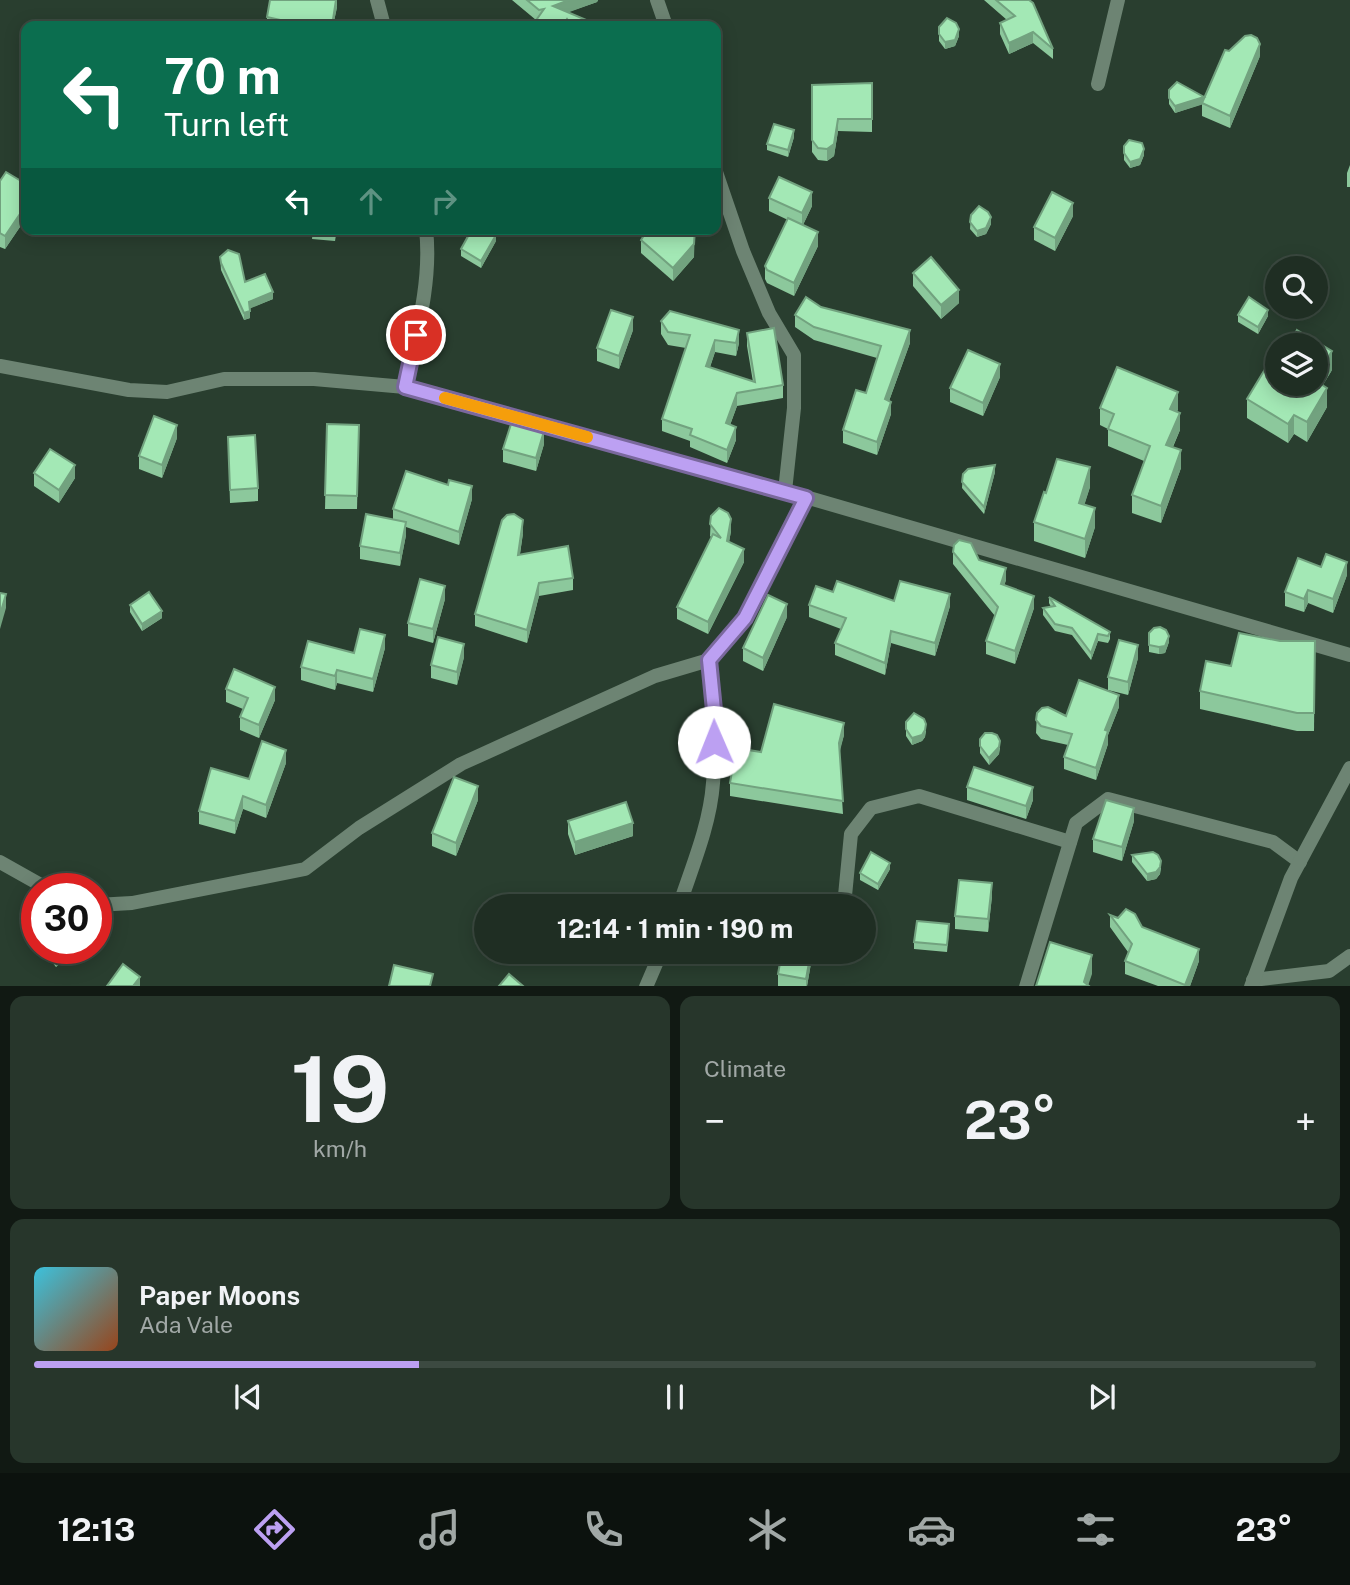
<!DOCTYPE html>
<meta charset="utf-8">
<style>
body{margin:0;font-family:"Public Sans",sans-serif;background:#27362b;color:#f1f3f6;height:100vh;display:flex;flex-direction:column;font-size:26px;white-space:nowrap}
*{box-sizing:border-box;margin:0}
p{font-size:23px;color:#a1a8a6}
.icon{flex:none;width:38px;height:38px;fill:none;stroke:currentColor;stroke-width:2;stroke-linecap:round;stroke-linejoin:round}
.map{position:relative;height:986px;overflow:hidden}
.side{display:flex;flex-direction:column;gap:10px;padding:10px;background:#111913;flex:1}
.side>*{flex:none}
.hud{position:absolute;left:21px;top:21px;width:700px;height:214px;border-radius:14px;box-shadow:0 4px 18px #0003,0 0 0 2px #3c4a41;background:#0b6e4f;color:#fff;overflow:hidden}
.controls{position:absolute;left:1265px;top:256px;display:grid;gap:14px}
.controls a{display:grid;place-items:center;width:63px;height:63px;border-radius:50%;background:#1f2e23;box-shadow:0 4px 18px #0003,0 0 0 2px #3c4a41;font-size:35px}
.speed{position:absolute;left:21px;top:873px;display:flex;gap:14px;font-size:35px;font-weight:700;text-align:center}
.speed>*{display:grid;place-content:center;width:91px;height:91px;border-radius:50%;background:#1f2e23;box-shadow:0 4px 18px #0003,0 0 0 2px #3c4a41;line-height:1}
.speed .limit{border:10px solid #d22;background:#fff;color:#111}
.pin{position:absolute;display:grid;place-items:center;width:60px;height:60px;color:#fff;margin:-30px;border:4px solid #fff;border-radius:50%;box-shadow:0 2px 7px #0007}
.me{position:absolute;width:77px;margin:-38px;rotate:359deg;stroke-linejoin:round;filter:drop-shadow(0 0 5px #0008)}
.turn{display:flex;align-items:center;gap:24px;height:147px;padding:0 28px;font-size:32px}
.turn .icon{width:91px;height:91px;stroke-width:2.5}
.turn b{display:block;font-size:49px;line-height:60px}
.lanes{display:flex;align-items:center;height:66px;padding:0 28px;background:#0003;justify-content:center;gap:35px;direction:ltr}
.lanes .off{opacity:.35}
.big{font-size:52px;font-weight:700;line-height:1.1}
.side .widget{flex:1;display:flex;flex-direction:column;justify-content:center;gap:10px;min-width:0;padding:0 24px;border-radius:14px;background:#27362b}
.side .dial{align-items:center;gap:0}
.dial b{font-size:91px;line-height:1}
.song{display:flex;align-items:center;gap:21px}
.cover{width:84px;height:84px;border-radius:10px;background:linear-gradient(135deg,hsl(190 70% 55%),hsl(20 70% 35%))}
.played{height:7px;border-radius:4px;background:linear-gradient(90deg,#bca0f2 30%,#3c4a41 30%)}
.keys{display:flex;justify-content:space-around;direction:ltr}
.heat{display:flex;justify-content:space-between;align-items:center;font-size:38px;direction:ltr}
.side .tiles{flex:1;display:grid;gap:10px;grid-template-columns:1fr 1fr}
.widget:last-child{grid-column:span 2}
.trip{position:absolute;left:474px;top:894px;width:402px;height:70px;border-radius:35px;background:#1f2e23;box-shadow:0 4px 18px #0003,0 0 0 2px #3c4a41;font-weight:700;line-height:70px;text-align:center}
.tabs{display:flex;height:112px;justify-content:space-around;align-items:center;background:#0c120e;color:#a1a8a6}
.tabs .icon{width:49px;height:49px}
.tabs .selected{color:#bca0f2}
.tabs b{font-size:32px;color:#f1f3f6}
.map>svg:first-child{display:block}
</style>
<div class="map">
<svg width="1350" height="987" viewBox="0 0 1350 987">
<rect width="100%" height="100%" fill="#293e2f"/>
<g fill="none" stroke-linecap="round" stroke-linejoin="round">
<g stroke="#6d8473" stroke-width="14">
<path d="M377 0 384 26"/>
<path d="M657 0 666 26"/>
<path d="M1098 84 1118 0"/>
<path d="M716 172 743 251 769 313 794 355V408L785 491"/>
<path d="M0 366 129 390 167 392 224 379H314L405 387 785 491 1350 655"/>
<path d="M405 387C416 336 432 282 426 229"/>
<path d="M0 862 48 889"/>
<path d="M96 905 132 903 305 869 359 828 461 764 655 676 709 660"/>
<path d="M679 906C692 867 710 825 713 783 717 741 713 701 709 660L745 618 806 498"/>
<path d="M844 906 851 834 871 808 919 796 1070 842"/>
<path d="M1253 980 1329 971 1350 956"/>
<path d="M646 987 661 952"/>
<path d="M1026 987 1076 823 1108 799 1273 842 1300 862"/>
<path d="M1251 987 1291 878 1350 768"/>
</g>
</g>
<g fill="#8cc89c">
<path d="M337 0V7L333 26H267V17Z"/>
<path d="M512 0H598L597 2 568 12 598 26H532L536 20Z"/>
<path d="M984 0H1029L1053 49V59L1033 43 1009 54 1000 34V23L1007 20Z"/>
<path d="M939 27 959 36 955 46 945 49 939 41Z"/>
<path d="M1260 56 1230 128 1202 116V104L1175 113 1169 104V90L1204 99Z"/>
<path d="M872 83V132L838 131 834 156 827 161 818 160 812 152V85Z"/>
<path d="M794 137 788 157 767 150V144Z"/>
<path d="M1124 146 1144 155 1140 165 1130 168 1124 160Z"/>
<path d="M1350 165V187H1347V173Z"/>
<path d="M0 181 26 184V218L5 249 0 247Z"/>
<path d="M769 198 812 206 803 225 818 246 794 296 767 283 765 279V266L788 220 769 211Z"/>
<path d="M971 215 991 224 986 234 977 237 970 229Z"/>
<path d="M1073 216 1055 251 1034 240V227Z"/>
<path d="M313 229H337L335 241 312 239Z"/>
<path d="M641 240 694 257 673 281 641 253Z"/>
<path d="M496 241 481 268 461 256V249Z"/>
<path d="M220 257 245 282 273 299 250 308V318L244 320 221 270Z"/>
<path d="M913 273 959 303 941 319 913 286Z"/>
<path d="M821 307 910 343 889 401 891 414 877 455 843 443V430L866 393 877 358 814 340 795 327V315Z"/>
<path d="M1238 315 1268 316 1258 334 1238 322Z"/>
<path d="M661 321 739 343 736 356 715 352 710 367 753 382 747 346V333L783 385V398L737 406 730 425 736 440 727 463 690 447V441L662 431V419L686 348 668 345 661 334Z"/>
<path d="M633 330 619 369 597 361V348Z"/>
<path d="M1332 370 1323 385 1327 407 1307 442 1294 434 1288 443 1247 418V399L1278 383Z"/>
<path d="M1000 377 983 416 950 402V388Z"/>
<path d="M1100 408 1178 409 1177 412 1180 430 1173 447 1181 468 1161 523 1132 513V495L1144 461 1108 446V429L1100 425Z"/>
<path d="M327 424 359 425 357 509H325Z"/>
<path d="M228 437 258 488V501L230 503Z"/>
<path d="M177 438 162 478 139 469V456Z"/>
<path d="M544 444 536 471 503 462V449Z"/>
<path d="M995 472 984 514 962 488 963 474Z"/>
<path d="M34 473 75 478 59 503 34 486Z"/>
<path d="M1090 487 1084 505 1095 527 1085 558 1034 541V522L1046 493Z"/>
<path d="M472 499 459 545 406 527V535L400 566 360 559V546L393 520V509Z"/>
<path d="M711 516 731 531 729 542 744 562 708 634 677 619V607L712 538 710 536Z"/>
<path d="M523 533 520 554 573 578V590L539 596 527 643 475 626V614Z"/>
<path d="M953 552 979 560 1006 580 1004 585 1034 608 1015 664 986 654V641L995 616 953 564Z"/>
<path d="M1347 575 1333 613 1308 603 1304 612 1285 606V592Z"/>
<path d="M833 592 894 601 950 606 935 656 891 643 885 675 835 655V643L841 629 809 617V605Z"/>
<path d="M1049 597 1110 632V639L1108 643 1098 641 1091 660 1072 635 1055 631 1043 615V608L1051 607 1049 603Z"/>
<path d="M445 599 433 643 408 636V623Z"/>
<path d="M130 605 162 618 142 631 130 612Z"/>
<path d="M787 617 763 671 743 661V648Z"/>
<path d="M1149 633 1169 642 1165 653 1159 654 1149 652Z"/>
<path d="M1280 641H1315L1314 731H1297L1200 709V691L1231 666Z"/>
<path d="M385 648 373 692 337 683 335 690 301 680V667L354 653Z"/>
<path d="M464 657 457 685 431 678V665Z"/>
<path d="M1138 658 1128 695 1108 690V677Z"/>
<path d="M226 689 275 700 259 738 240 730V717L243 709 226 702Z"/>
<path d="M1119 707 1108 735V744L1096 780 1064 769V757L1068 745 1041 739 1036 733 1037 713 1066 716Z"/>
<path d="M906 722 926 731 925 737 922 741 912 745 906 736Z"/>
<path d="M844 735 839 752 843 814 730 796V783L761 752Z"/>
<path d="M980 739 1000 748 999 754 989 765 980 753Z"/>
<path d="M286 763 266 818 243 809 235 834 199 824V811L249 779Z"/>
<path d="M967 787 1033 800 1026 819 967 800Z"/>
<path d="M478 800 456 856 432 846V833Z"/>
<path d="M568 821 633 836 575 855 568 834Z"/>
<path d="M1134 821 1122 861 1093 852V839Z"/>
<path d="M1132 855 1161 868 1160 874 1156 879 1147 881 1132 862Z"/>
<path d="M890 869 878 890 860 880V873Z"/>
<path d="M992 896 988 932 955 929V916Z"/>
<path d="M1110 915 1142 927 1199 961 1190 986H1158L1125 974V961L1128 952 1110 927Z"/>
<path d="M949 931 947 952 914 949V942Z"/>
<path d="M41 948H75V950L56 967Z"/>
<path d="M608 952H628L618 962Z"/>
<path d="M767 952H813L807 986H778V974L780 962 767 960Z"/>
</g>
<g fill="#72a27f">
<path d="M336 0 337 7 333 26H332Z"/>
<path d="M569 0H598L597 2 553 18V6Z"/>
<path d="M959 29V36L955 46 945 49V42Z"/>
<path d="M1033 32V43L1009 54V43Z"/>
<path d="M1260 44V56L1230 128V116Z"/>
<path d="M1204 97V104L1175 113V106Z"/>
<path d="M838 119V131L834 156 827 161V149Z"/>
<path d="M794 130V137L788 157V150Z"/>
<path d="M1144 149V155L1140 165 1130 168V162Z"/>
<path d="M812 192V206L802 227V213Z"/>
<path d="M1073 203V216L1055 251V238Z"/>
<path d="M26 205V218L5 249V236Z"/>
<path d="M991 217V224L986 234 977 237V231Z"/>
<path d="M695 229 694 257 673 281V268Z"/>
<path d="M818 232V246L794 296V283Z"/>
<path d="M496 235V241L481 268V261Z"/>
<path d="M959 290V303L941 319V305Z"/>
<path d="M273 292V299L249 309V302Z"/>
<path d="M1268 310V316L1258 334V327Z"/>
<path d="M250 311V318L244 320V313Z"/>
<path d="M633 317V330L619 369V356Z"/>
<path d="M739 330V343L736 356V343Z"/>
<path d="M910 330V343L885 412V399Z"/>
<path d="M715 340V352L706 379V366Z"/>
<path d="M1332 351V370L1314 399 1316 377Z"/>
<path d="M1000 364V377L983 416V403Z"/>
<path d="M1327 388V407L1307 442V422Z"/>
<path d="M1178 392V409L1170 426V409Z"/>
<path d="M737 393V406L726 436V423Z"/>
<path d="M891 402V414L877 455V442Z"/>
<path d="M1180 413V430L1166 462V445Z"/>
<path d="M1294 415V434L1288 443V424Z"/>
<path d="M177 425V438L162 478V465Z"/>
<path d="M736 427V440L727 463V450Z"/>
<path d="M544 431V444L536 471V458Z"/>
<path d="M1181 450V468L1161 523V506Z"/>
<path d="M75 465V478L59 503V490Z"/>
<path d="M995 465V472L984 514V507Z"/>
<path d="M1090 467V487L1079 522V503Z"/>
<path d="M472 486V499L459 545V532Z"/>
<path d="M1095 508V527L1085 558V539Z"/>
<path d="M731 519V531L727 554V541Z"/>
<path d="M523 520V533L518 567V555Z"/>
<path d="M406 522V535L400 566V553Z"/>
<path d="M744 549V562L708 634V622Z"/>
<path d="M1347 562V575L1333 613V599Z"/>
<path d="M1006 568V580L1001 597V584Z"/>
<path d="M539 583V596L527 643V630Z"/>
<path d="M445 586V599L433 643V629Z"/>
<path d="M1308 590V603L1304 612V599Z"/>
<path d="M6 594V608L0 629V615Z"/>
<path d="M950 594V606L935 656V643Z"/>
<path d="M1034 596V608L1015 664V651Z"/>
<path d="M787 604V617L763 671V658Z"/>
<path d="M162 611V618L142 631V624Z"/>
<path d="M891 631V643L885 675V663Z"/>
<path d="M1098 634V641L1091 660V653Z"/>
<path d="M385 635V648L373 692V679Z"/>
<path d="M1169 636V642L1165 653 1159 654V647Z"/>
<path d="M464 644V657L457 685V672Z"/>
<path d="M1138 645V658L1128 695V682Z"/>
<path d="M337 670V683L335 690V676Z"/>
<path d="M275 687V700L259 738V725Z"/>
<path d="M1119 695V707L1108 735V744L1096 780V768L1105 730Z"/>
<path d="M844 723V735L839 755V743Z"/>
<path d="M926 724 925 737 922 741 912 745V738Z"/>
<path d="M1000 741 999 754 989 765V758Z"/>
<path d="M286 750V763L266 818V805Z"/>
<path d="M478 786V800L456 856V843Z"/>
<path d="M1033 787V800L1026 819V806Z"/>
<path d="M243 796V809L235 834V821Z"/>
<path d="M1134 808V821L1122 861V847Z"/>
<path d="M633 823V836L575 855V842Z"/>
<path d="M1161 861 1160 874 1156 879 1147 881V874Z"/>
<path d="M890 863V869L878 890V884Z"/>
<path d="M992 883V896L988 932V919Z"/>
<path d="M70 948H75V950L56 967V960Z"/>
<path d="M1199 949V961L1190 986H1185Z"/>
<path d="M621 952H628L618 962V955Z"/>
<path d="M811 952H813L807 986H806V979Z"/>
<path d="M1092 955V974L1088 986 1084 982Z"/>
<path d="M140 977V986H133Z"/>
</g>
<g fill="#a3e8b5" stroke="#72a27f" stroke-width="2">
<path d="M270 0H336L332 26H307L267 17Z"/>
<path d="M527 0H569L553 6 596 24 598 26H572L567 19 562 26H532L544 9 539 10Z"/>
<path d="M996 0H1029L1033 3 1053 49 1033 32 1009 43 1000 23 1015 16Z"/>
<path d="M947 18 956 23 959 29 955 40 945 42 939 34V27Z"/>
<path d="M1251 35 1257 38 1260 44 1230 116 1202 103 1225 50 1229 51 1245 36Z"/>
<path d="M1177 82 1204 97 1175 106 1169 98V90Z"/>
<path d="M872 83V119H838L834 144 827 149 818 148 812 140V85Z"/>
<path d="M774 124 794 130 788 150 767 144Z"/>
<path d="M1129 140 1142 143 1144 149 1140 159 1130 162 1124 153V146Z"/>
<path d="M6 172 26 184V205L5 236 0 233V181Z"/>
<path d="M779 177 812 192 802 213 769 198Z"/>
<path d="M1052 192 1073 203 1055 238 1034 227Z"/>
<path d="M979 206 988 212 991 217 986 228 977 231 970 222 971 215Z"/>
<path d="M788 218 818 232 794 283 767 270 765 266Z"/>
<path d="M313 229H335V234L312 232Z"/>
<path d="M472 229H486L496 235 481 261 461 249Z"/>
<path d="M648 229H695L694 244 673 268 641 240Z"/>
<path d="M228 250 239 254 245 282 265 274 273 292 249 302 250 311 244 313 221 263 220 257Z"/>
<path d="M931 257 959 290 941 305 913 273Z"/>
<path d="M806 297 821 307 910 330 885 399 891 402 877 442 843 430 856 390 866 393 881 346 814 327 795 315Z"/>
<path d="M1249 297 1268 310 1258 327 1238 315Z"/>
<path d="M611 310 633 317 619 356 597 348Z"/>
<path d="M670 311 739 330 736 343 715 340 706 366 755 382 747 333 774 328 783 385 737 393 726 423 736 427 727 450 690 435 692 429 662 419 690 335 668 332 661 321Z"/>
<path d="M1297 330 1332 351 1316 377V345H1289Z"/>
<path d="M968 350 1000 364 983 403 950 388Z"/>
<path d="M1273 356 1278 358V383H1316V381L1327 388 1307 422 1294 415 1288 424 1247 399Z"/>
<path d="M1117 367 1178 392 1170 409 1180 413 1166 445 1181 450 1161 506 1132 495 1150 446 1108 429 1114 414 1100 408Z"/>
<path d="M154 416 177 425 162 465 139 456Z"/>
<path d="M512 421 544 431 536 458 503 449Z"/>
<path d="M327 424 359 425 357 496 325 495Z"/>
<path d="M255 435 258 488 230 490 228 437Z"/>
<path d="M50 449 75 465 59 490 34 473Z"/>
<path d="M1057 459 1090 467 1079 503 1095 508 1085 539 1034 522 1044 492 1046 493Z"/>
<path d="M995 465 984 507 962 482 963 474 968 469Z"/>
<path d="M406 471 448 485 449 480 472 486 459 532 393 509Z"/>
<path d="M719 508 728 513 731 519 727 541 744 549 708 622 677 607 713 534 721 538 710 524 711 516Z"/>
<path d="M366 514 406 522 400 553 360 546Z"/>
<path d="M514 514 523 520 518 555 568 546 573 578 539 583 527 630 475 614 502 520 507 515Z"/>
<path d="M959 540 971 543 979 560 1006 568 1001 584 1034 596 1015 651 986 641 998 607 953 552 954 545Z"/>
<path d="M1326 554 1347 562 1333 599 1308 590 1304 599 1285 592 1298 558 1321 567Z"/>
<path d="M420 579 445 586 433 629 408 623Z"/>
<path d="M837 581 894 601 900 581 950 594 935 643 891 631 885 663 835 643 846 618 809 605 816 586 833 592Z"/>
<path d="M149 592 162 611 142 624 130 605Z"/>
<path d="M0 593 6 594 0 615Z"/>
<path d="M768 595 787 604 763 658 743 648Z"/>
<path d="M1049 597 1110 632 1108 636 1098 634 1091 653 1072 628 1055 624 1043 608 1055 606Z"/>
<path d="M1160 627 1166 630 1169 636 1165 646 1159 647 1149 645V633L1154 628Z"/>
<path d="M360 629 385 635 373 679 337 670 335 676 301 667 308 641 354 653Z"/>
<path d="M1239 633 1280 641H1315L1314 713H1297L1200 691 1206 661 1231 666Z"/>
<path d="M438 637 464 644 457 672 431 665Z"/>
<path d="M1119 640 1138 645 1128 682 1108 677Z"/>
<path d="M234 669 275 687 259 725 240 717 248 698 226 689Z"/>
<path d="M1079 680 1119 695 1105 730 1108 731 1096 768 1064 757 1072 734 1041 726 1036 720 1037 713 1042 708 1048 707 1066 716Z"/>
<path d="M774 704 844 723 839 743 843 801 730 783 736 748 761 752Z"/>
<path d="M914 713 924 719 926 724 925 730 922 735 912 738 906 729V722Z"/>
<path d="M985 733H992L997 735 1000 741 999 747 989 758 980 746V739Z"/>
<path d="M262 741 286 750 266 805 243 796 235 821 199 811 211 768 249 779Z"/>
<path d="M974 767 1033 787 1026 806 967 787Z"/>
<path d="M454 777 478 786 456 843 432 833Z"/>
<path d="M1106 800 1134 808 1122 847 1093 839Z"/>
<path d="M626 802 633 823 575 842 568 821Z"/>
<path d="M871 852 890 863 878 884 860 873Z"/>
<path d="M1153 852 1158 855 1161 861 1160 867 1156 872 1147 874 1132 855Z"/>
<path d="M959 880 992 883 988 919 955 916Z"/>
<path d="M1126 909 1135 914 1142 927 1199 949 1185 985 1125 961 1132 944 1110 915 1118 918Z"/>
<path d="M917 921 949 924 947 945 914 942Z"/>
<path d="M1050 942 1092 955 1084 982 1089 986H1036Z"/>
<path d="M46 948H70L56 960Z"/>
<path d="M782 952H811L806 979 778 974Z"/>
<path d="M123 964 140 977 133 986H107Z"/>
<path d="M394 965 433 974 430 986H389Z"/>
<path d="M509 974 523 986H499Z"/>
</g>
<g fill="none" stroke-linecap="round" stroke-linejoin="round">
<defs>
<path id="route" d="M416 335 405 387 806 498 745 618 709 660 715 720 714 742"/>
</defs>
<use href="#route" stroke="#7a689d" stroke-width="18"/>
<use href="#route" stroke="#bca0f2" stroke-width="12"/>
<path stroke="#f59e0b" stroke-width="12" d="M445 398 587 437"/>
</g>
</svg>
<div class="controls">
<a><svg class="icon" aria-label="search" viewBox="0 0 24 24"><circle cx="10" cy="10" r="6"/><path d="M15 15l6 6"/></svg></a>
<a><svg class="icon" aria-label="layers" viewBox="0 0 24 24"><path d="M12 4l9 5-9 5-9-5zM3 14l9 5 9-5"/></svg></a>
</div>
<div class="speed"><div class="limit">30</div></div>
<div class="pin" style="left:416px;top:335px;background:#d93025"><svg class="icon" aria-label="arrive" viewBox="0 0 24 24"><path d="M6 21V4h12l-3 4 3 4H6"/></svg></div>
<svg class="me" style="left:714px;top:742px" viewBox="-20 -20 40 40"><circle r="19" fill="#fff"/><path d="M0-13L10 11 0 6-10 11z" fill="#bca0f2"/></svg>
<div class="trip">12:14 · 1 min · 190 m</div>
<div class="hud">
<div class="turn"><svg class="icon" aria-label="left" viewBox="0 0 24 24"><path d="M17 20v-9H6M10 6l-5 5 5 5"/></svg><div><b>70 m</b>Turn left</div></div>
<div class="lanes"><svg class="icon" aria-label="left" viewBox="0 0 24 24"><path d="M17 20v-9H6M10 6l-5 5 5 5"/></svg><svg class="icon off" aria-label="ahead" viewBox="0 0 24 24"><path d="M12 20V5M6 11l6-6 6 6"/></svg><svg class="icon off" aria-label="right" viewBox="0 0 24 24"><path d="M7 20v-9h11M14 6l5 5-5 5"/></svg></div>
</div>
</div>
<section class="side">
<div class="tiles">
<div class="widget dial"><b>19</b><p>km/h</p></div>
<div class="widget"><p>Climate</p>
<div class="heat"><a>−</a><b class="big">23°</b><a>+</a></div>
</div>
<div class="widget">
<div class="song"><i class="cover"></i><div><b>Paper Moons</b><p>Ada Vale</p></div></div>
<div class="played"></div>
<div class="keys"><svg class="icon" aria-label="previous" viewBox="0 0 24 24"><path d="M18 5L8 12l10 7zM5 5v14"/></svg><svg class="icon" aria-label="pause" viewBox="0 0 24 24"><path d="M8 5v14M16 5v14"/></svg><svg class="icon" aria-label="next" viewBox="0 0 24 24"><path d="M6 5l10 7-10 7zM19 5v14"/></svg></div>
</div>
</div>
</section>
<nav class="tabs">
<b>12:13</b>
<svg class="icon selected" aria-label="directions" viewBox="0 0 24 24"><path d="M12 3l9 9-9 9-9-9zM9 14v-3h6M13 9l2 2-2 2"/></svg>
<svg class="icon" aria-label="music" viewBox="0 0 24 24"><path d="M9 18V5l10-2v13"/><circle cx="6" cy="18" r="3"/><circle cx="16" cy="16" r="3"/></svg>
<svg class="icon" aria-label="phone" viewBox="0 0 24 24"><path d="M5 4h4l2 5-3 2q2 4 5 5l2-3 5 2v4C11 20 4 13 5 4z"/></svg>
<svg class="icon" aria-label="climate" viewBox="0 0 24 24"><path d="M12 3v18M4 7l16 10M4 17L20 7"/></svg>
<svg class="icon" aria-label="car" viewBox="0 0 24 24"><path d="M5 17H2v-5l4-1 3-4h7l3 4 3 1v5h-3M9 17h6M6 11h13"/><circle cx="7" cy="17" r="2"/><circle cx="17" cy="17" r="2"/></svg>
<svg class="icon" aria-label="filters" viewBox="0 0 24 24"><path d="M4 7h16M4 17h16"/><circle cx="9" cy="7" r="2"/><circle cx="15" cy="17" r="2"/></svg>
<b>23°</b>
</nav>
